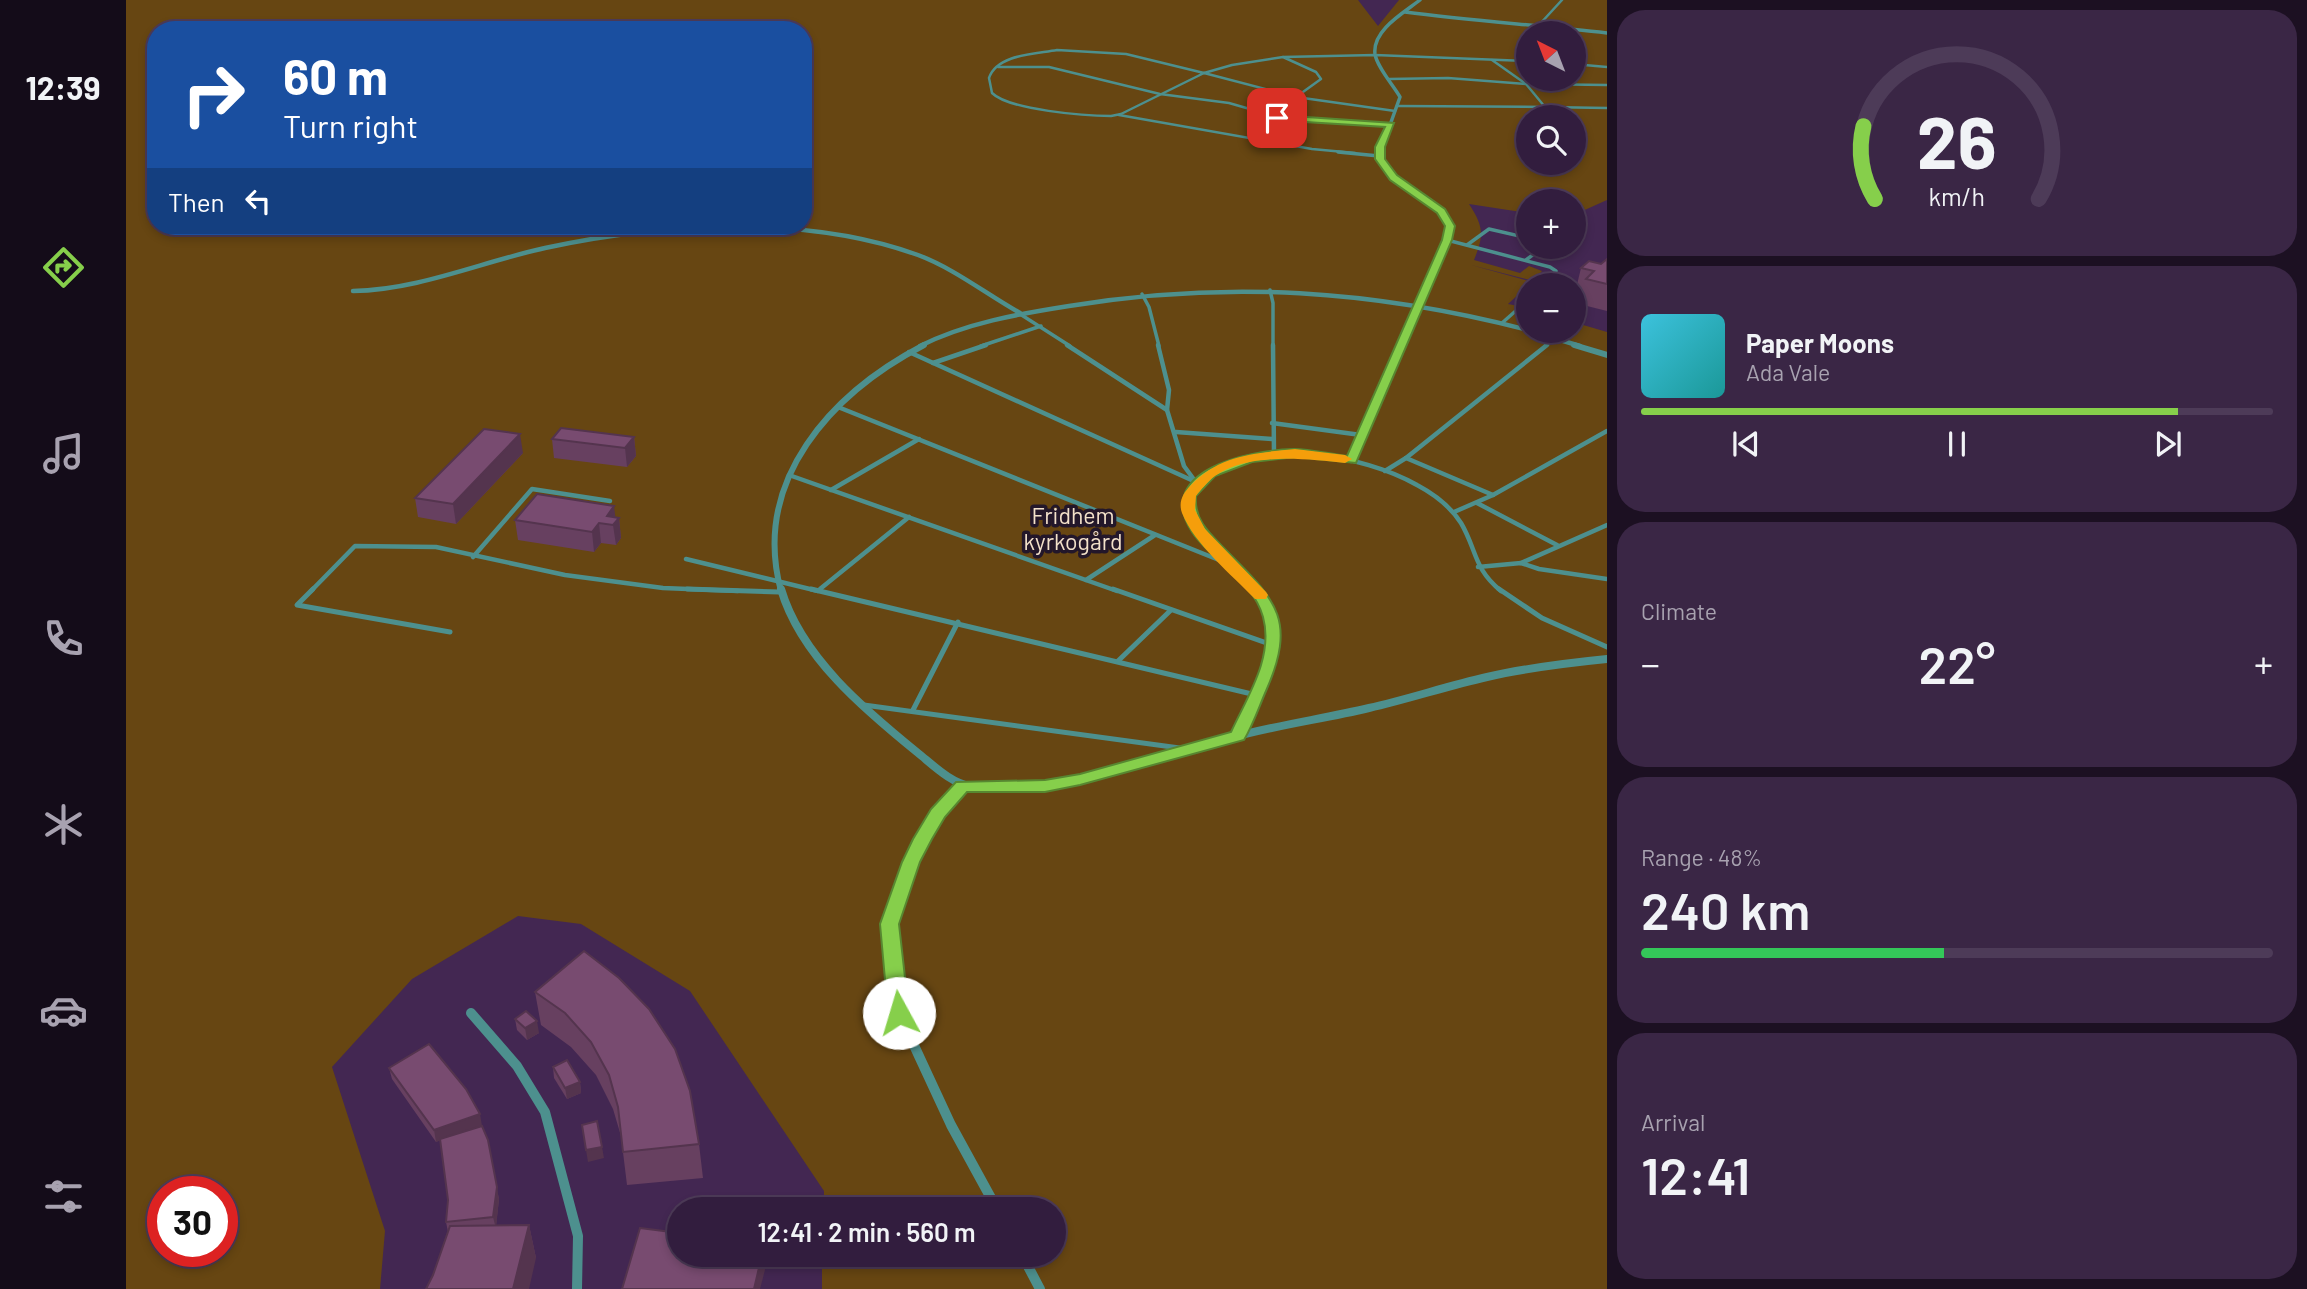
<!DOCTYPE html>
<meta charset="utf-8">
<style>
body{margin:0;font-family:Barlow,sans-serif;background:#3a2645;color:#f1f3f6;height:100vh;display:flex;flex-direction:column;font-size:26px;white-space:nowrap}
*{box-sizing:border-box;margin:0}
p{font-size:23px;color:#a8a2b0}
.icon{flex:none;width:38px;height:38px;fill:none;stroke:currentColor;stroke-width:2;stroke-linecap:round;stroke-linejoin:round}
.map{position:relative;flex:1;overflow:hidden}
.sheet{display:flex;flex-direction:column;gap:10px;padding:10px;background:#1c1022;width:700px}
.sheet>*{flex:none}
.guide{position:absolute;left:21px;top:21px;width:665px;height:214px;border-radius:28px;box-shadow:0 4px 10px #0003,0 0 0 2px #4d3b58;background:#1a4fa0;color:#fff;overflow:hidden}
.needle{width:46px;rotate:318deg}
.fabs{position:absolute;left:1390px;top:21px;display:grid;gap:14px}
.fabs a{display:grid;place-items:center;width:70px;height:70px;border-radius:50%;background:#321d3e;box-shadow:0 4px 10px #0003,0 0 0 2px #4d3b58;font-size:35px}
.speed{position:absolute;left:21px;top:1176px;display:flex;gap:14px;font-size:35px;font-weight:700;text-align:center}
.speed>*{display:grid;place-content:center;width:91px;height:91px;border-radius:50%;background:#321d3e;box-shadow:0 4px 10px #0003,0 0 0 2px #4d3b58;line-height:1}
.speed .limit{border:10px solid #d22;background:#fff;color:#111}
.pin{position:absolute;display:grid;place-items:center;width:60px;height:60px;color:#fff;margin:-30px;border-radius:14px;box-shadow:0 4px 10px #0006}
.me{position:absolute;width:77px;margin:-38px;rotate:354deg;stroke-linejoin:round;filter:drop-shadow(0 0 5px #0008)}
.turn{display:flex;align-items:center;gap:24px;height:147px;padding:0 21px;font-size:32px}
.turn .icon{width:91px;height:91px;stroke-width:2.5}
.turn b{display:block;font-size:49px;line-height:60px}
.then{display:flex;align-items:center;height:66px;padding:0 21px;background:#0003;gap:14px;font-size:26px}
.big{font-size:52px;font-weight:600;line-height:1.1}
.sheet .card{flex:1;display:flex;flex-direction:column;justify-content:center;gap:10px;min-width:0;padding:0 24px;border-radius:28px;background:#3a2645}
.sheet .dial{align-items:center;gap:0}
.dial svg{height:182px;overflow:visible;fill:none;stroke:#4d3b58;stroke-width:7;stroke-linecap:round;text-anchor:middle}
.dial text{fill:#f1f3f6;stroke:none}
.song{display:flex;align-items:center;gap:21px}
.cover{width:84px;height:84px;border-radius:10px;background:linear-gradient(135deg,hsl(190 70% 55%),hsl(180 70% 35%))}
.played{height:7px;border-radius:4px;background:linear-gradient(90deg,#86cf4b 85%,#4d3b58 85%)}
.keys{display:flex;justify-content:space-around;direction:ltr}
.heat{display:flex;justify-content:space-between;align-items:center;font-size:38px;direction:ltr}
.charge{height:10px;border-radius:5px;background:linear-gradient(90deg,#34c759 48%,#4d3b58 0)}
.trip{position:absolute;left:541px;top:1197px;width:399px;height:70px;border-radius:35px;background:#321d3e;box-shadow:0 4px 10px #0003,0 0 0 2px #4d3b58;font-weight:600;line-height:70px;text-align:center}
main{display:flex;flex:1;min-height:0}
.tabs{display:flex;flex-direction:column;width:126px;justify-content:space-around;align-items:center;background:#140c19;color:#a8a2b0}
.tabs .icon{width:49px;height:49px}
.tabs .on{color:#86cf4b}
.tabs b{font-size:32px;color:#f1f3f6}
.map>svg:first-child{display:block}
</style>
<main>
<nav class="tabs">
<b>12:39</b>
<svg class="icon on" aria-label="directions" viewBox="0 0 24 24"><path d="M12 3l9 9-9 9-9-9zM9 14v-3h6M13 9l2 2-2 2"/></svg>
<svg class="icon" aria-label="music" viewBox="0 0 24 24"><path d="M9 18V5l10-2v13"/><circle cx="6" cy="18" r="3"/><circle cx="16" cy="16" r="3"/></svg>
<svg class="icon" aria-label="phone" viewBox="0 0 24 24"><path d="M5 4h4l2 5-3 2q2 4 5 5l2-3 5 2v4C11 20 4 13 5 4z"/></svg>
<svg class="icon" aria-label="climate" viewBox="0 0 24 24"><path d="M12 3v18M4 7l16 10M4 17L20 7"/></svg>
<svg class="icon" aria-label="car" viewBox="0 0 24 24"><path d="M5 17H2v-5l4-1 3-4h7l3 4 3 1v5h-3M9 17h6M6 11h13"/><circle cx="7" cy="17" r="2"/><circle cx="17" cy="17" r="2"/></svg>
<svg class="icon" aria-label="filters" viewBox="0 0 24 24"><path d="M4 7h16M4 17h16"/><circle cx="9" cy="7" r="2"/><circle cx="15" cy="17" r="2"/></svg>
</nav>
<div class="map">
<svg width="1481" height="1289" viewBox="0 0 1481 1289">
<rect width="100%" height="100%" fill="#432752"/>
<path fill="#674612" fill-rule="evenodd" d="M0 0H1232L1252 26 1273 0H1481V200L1452 213H1447V201H1402V213L1343 204C1358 227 1358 235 1348 260L1394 273 1403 266 1416 271 1408 281 1345 265 1406 282 1382 304 1402 308V331H1447V322L1481 332V1289H696V1255H928V1209H698V1191L564 991 455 924 392 916 286 979 206 1067 259 1231 254 1289H0ZM30 30H677V226H30ZM1402 33H1447V79H1402ZM1402 117H1447V163H1402ZM37 1192H96V1251H37Z"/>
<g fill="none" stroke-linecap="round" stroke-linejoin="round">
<g stroke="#4d908e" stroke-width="2.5">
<path d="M1413 25 1436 0"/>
<path d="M931 50 1000 54 1078 73 995 114 985 116C960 116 883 110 866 93L863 78C871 54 910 54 931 50Z"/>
<path d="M1366 60 1400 84 1481 85"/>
<path d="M1447 64 1481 67"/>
<path d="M872 67H923L1034 94 1103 103 1162 120 1264 125"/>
<path d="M1078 73 1170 97"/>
<path d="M1078 73 1106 65 1157 57"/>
<path d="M1263 79 1322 78 1400 84 1419 107 1481 108"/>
<path d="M1271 106 1419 107"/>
<path d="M1269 111 1170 97 1195 79 1190 72 1157 57 1249 55 1402 61"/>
<path d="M993 115 1186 149 1229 153"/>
</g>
<g stroke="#4d908e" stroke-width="3.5">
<path d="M1212 152 1253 156"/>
<path d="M1321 240 1424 267 1430 271 1418 285"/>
<path d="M1341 245 1363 229 1402 238"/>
<path d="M1400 260 1417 247"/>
<path d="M1144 290 1147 303V346"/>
<path d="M1016 294 1023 307 1033 346"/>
<path d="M894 314 944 346"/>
<path d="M1376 323 1402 300"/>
<path d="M855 346 915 326"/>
<path d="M1275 346 1293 305"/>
<path d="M1419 346 1428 339"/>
</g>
<g stroke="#4d908e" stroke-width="4.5">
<path d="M941 345 1041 410"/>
<path d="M1032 345 1043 390 1041 410 1058 466 1069 481"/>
<path d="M1147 345 1148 455"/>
<path d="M783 352 1072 483"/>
<path d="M807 363 860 345"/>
<path d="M712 407 1103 564"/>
<path d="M1146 423 1235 435"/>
<path d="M1050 432 1146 439"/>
<path d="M1280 458 1367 495"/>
<path d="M1225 461 1276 345"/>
<path d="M1259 471 1280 458 1421 345"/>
<path d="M663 475 991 591"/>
<path d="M705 490 793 439"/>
<path d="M1351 503 1431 545"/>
<path d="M1328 512 1367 495 1481 431"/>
<path d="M347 557 406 489 484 501"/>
<path d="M560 559 692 591"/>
<path d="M1395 563 1481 525"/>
<path d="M1352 567 1395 563 1413 569 1481 579"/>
<path d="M960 580 1029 535"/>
<path d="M694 589 783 517"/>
<path d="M185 591 229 546 310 547 439 575 537 588 612 591"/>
<path d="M1131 591C1113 567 1068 538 1063 510 1060 496 1068 486 1078 478 1127 434 1239 455 1291 485 1308 494 1324 506 1335 523 1351 550 1347 568 1375 591"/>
</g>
<g stroke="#4d908e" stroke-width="5">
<path d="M187 589 171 605 324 632"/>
<path d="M561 589 653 592"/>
<path d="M685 589 1130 695"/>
<path d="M987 589 1149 646"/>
<path d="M1373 589 1416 618 1481 647"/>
<path d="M992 661 1045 610"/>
<path d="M738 705 1061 749"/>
<path d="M787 710 832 622"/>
<path d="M1112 736C1135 686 1167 641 1129 589"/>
</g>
<g stroke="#4d908e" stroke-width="3.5">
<path d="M1279 12C1346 21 1414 25 1481 33"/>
<path d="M1254 153 1274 97C1267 85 1251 67 1249 54 1246 30 1279 12 1294 0"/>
</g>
<g stroke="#4d908e" stroke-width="4.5">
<path d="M1255 152 1253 156C1270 189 1312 195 1324 223L1317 250 1293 305"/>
<path d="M227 291C292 290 355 262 419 248 535 223 679 214 792 255 829 269 860 294 894 313"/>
<path d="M1404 331 1454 346"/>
<path d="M794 346C840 323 892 314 943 306 1101 280 1247 290 1402 330"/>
</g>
<g stroke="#4d908e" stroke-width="6">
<path d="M1448 345 1481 355"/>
<path d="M655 591C625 480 706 393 798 345"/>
</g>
<g stroke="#4d908e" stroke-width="8">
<path d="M655 589C675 657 739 710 792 753 807 765 826 784 845 786 932 797 1021 760 1104 738 1150 725 1197 719 1243 708 1283 699 1321 686 1361 677 1400 668 1441 663 1481 659"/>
<path d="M772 899C788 854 804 822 836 786"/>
</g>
<g stroke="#4d908e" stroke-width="10">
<path d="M772 898 763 924 773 1013 825 1125 871 1209"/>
<path d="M345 1013 391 1066 419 1112 452 1236 451 1289"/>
<path d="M896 1255 914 1289"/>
</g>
</g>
<g fill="#674060">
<path d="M1481 259V311L1453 304 1456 294 1449 293 1455 268 1475 264Z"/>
<path d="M508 437 510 456 501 467 428 458 426 439Z"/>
<path d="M397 453 330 524 292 517 289 498Z"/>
<path d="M490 518H493L495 538 490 545 475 543 468 552 392 540 389 520Z"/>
<path d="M458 951 573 1144 577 1178 501 1185 495 1136 487 1109 470 1075 445 1047 415 1025 409 992Z"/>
<path d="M389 1019 413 1033 401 1040 391 1030Z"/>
<path d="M427 1067 454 1082 455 1093 441 1099 428 1078Z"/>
<path d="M263 1068 356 1126 373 1199 370 1225H403L410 1258 307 1275 322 1232 320 1222 322 1200 314 1140 310 1142 266 1079Z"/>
</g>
<g fill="#54344e">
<path d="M394 434 397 453 330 524 327 504Z"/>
<path d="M508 437 510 456 501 467 499 448Z"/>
<path d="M488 506 490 522 493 518 495 538 490 545 487 525 481 516Z"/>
<path d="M473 523 475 543 468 552 466 532Z"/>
<path d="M411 1021 413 1033 401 1040 399 1028Z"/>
<path d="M454 1082 455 1093 441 1099 439 1088Z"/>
<path d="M354 1114 356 1126 310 1142 308 1130Z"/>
<path d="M362 1140 373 1199 370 1229 367 1217Z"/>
<path d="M476 1147 478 1158 462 1162 460 1150Z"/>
<path d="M403 1225 410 1258 403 1289H387Z"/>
<path d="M636 1255H639L640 1266 634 1289H628Z"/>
</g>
<g fill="#784b70" stroke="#54344e" stroke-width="2">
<path d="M1481 259V284L1460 279 1468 271 1455 268 1463 261 1475 264Z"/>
<path d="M435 428 508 437 499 448 426 439Z"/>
<path d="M358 429 394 434 327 504 289 498Z"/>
<path d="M411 494 488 506 481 516 493 518 487 525 473 523 466 532 389 520Z"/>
<path d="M458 951 493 978 523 1009 549 1049 564 1091 573 1144 497 1152 492 1107 483 1075 465 1042 439 1013 409 992Z"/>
<path d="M400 1011 411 1021 399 1028 389 1019Z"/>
<path d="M303 1044 340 1089 354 1114 308 1130 263 1068Z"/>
<path d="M441 1060 454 1082 439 1088 427 1067Z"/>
<path d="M471 1121 476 1147 460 1150 456 1125Z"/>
<path d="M356 1126 362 1140 371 1187 367 1217 320 1222 322 1200 314 1139Z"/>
<path d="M403 1225 387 1289H300L307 1275 324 1226Z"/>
<path d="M514 1228 553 1233V1255H636L628 1289H496Z"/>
</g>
<path fill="#86cf4b" stroke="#578731" stroke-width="2" d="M1151 115 1268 123 1259 147V159L1271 175 1319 209 1329 226 1326 240 1230 463 1169 457 1126 462 1089 476 1070 496C1068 518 1081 531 1096 546 1147 598 1173 616 1140 691 1133 707 1127 725 1118 740L954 785 919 792H841L819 817 806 839 794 862 773 924 783 1013 780 1019 773 1021 765 1019 762 1013 754 924 776 862 787 839 805 809 830 782 919 780 954 774 1105 732C1121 697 1148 657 1137 617 1127 580 1086 562 1066 532 1026 470 1124 450 1168 449 1185 449 1203 454 1221 456L1316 240 1319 226 1311 213 1264 180 1249 159V147L1259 127 1147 120 1146 118Z"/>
<path fill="#f59e0b" d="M1169 449 1219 455 1226 459 1219 463C1180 459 1123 452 1089 476 1082 481 1075 490 1070 496L1069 510 1079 529 1140 592 1142 595 1140 599H1129C1106 575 1068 544 1056 513 1052 502 1057 493 1065 485 1093 455 1130 453 1169 449Z"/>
<g text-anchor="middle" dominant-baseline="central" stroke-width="7" stroke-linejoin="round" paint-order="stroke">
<g font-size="23" fill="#f3e1ca" stroke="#23172a">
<text x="947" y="515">Fridhem<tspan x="947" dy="26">kyrkogård</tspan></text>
</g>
</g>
</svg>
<div class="fabs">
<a><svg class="needle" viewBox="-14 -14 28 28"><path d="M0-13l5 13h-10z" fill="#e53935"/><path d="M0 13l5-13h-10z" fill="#a8a2b0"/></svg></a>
<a><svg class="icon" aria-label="search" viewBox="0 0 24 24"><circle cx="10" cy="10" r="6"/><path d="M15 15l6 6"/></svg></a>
<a>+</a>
<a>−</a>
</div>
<div class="speed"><div class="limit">30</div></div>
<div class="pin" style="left:1151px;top:118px;background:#d93025"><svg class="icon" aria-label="arrive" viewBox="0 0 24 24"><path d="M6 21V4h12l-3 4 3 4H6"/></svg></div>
<svg class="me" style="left:773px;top:1013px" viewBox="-20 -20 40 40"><circle r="19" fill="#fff"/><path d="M0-13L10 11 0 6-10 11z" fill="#86cf4b"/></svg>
<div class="trip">12:41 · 2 min · 560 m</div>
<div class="guide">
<div class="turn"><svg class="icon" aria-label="right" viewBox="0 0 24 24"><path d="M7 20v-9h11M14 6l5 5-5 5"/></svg><div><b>60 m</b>Turn right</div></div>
<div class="then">Then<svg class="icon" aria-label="left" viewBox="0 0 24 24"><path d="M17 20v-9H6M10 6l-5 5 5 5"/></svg></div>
</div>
</div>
<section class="sheet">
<div class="card dial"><svg viewBox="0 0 100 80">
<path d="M14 69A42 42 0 1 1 86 69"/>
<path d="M14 69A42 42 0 0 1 9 37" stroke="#86cf4b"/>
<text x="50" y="56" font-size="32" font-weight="700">26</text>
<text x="50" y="72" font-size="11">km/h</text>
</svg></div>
<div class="card">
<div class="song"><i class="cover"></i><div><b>Paper Moons</b><p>Ada Vale</p></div></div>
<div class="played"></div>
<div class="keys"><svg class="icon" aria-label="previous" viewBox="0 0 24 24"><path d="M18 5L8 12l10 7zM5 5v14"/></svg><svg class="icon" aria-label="pause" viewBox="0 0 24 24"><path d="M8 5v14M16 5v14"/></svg><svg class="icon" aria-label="next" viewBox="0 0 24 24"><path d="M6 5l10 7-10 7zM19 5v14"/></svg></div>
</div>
<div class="card"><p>Climate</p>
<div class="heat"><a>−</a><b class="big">22°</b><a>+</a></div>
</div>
<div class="card"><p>Range · 48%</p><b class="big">240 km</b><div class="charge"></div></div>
<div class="card"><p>Arrival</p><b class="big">12:41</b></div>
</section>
</main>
